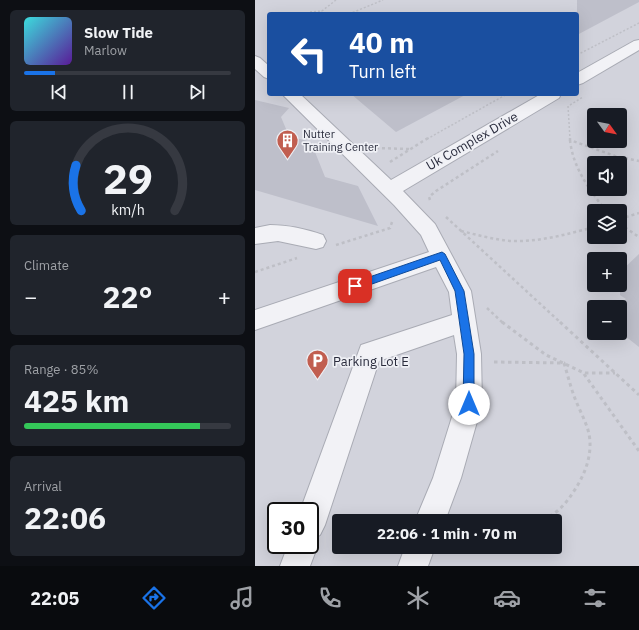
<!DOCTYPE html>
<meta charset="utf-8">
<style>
body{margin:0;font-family:"IBM Plex Sans",sans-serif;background:#20242c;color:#f1f3f6;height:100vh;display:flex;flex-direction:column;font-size:15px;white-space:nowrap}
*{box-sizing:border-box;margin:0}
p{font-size:13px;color:#9ea1a6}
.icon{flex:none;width:22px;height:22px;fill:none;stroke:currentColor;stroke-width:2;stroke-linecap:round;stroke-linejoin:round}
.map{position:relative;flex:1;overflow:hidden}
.side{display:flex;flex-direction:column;gap:10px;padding:10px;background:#0d0f14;width:255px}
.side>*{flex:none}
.hud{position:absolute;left:12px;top:12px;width:312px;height:84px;border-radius:4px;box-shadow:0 4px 16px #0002;background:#1a4fa0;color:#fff;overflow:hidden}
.needle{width:26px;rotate:123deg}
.fabs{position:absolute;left:332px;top:108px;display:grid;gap:8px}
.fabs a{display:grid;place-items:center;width:40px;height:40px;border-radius:4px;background:#171b24;box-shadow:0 4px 16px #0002;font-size:20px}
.speed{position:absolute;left:12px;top:502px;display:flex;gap:8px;font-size:20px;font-weight:700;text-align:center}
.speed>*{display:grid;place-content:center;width:52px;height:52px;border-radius:50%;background:#171b24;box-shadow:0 4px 16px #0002;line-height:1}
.speed .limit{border:2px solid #111;border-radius:6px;background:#fff;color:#111}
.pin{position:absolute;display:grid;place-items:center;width:34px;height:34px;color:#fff;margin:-17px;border-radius:8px;box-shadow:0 2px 6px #0006}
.me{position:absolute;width:44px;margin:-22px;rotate:0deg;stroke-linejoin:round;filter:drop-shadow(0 0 3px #0008)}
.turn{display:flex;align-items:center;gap:14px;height:84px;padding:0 16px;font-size:18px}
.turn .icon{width:52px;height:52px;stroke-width:2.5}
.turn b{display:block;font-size:28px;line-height:34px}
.big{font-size:30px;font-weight:700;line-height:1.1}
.side .card{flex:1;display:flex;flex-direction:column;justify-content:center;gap:6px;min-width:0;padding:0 14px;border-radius:6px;background:#20242c}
.side .dial{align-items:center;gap:0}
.dial svg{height:104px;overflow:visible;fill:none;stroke:#363941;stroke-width:7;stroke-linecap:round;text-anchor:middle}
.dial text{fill:#f1f3f6;stroke:none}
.song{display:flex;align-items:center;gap:12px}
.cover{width:48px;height:48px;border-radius:6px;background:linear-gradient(135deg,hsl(180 70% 55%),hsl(270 70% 35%))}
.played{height:4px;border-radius:2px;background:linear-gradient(90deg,#1a73e8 15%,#363941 15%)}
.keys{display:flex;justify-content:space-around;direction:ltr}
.heat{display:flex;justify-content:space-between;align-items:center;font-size:22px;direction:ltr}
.charge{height:6px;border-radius:3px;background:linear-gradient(90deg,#34c759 85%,#363941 0)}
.trip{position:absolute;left:77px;top:514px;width:230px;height:40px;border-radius:4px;background:#171b24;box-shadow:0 4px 16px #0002;font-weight:700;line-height:40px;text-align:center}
.dock{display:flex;height:64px;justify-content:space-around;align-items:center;background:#090b0e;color:#9ea1a6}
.dock .icon{width:28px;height:28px}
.dock .current{color:#1a73e8}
.dock b{font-size:18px;color:#f1f3f6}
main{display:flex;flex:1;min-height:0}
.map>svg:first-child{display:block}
</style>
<main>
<section class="side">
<div class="card">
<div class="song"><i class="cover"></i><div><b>Slow Tide</b><p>Marlow</p></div></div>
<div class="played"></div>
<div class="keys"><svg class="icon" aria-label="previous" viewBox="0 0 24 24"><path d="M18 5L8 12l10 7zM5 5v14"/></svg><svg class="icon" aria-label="pause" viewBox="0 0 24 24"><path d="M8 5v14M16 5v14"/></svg><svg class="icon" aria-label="next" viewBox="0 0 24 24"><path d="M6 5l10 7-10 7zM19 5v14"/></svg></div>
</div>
<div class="card dial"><svg viewBox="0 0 100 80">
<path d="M14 69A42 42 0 1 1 86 69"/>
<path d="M14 69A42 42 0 0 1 10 34" stroke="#1a73e8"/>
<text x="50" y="56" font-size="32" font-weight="700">29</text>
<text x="50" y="72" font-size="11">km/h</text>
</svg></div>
<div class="card"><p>Climate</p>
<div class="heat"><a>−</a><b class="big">22°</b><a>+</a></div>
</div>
<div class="card"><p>Range · 85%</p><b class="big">425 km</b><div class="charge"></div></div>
<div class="card"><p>Arrival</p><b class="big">22:06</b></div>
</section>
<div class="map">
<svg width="384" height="566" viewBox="0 0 384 566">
<rect width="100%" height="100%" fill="#e0e1e7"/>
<path fill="#d2d3dc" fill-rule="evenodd" d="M0 0H384V566H0ZM14 14H322V94H14ZM339 115H365V141H339ZM339 163H365V189H339ZM339 211H365V237H339ZM339 259H365V285H339ZM339 307H365V333H339ZM21 511H55V545H21ZM84 521H300V547H84Z"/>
<g fill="#bebfca">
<path d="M322 0H384V2L322 35Z"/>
<path d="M96 94H212L141 132Z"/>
<path d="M0 100 34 108 26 117 34 136 56 142 70 177 103 186 123 226 0 190Z"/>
<path d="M384 254V347L365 332V305L371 299 365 295V272Z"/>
</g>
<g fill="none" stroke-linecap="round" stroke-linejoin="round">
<defs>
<g id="minor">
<path d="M384 40V50L328 83 322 85V73L379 41Z"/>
<path d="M0 56 5 58 14 66V79L9 77 0 69Z"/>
<path d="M27 94H45L136 180 286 94H306L304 98 148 191 180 224 216 291 226 354 227 404 206 478 190 521H160L178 478 201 404 202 354 199 335 124 361 70 525 65 535 60 538 63 545 55 566H25L33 545H55V511H45L106 345 197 315 194 292 181 267 0 330V310L174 252 166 235 139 205Z"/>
<path d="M15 225C33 225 51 229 68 235L71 241 68 247 61 249 23 241 0 244V228Z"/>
<path d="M150 547H180L173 566H143Z"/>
</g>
</defs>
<use href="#minor" stroke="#a9abb4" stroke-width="2"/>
<g stroke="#bebfc6" stroke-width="1.5" stroke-dasharray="2 2" stroke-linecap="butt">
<path d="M55 12 67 11"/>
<path d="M70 14 67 11 81 0"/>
<path d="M94 14 128 0"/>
<path d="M322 55 384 23"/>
<path d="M315 105 328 97"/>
<path d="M313 106 315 139"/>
<path d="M172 139 252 94"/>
</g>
<g stroke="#bebfc6" stroke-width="2.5" stroke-dasharray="3 3" stroke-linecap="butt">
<path d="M315 138V140L360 156 384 161"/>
<path d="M315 140C318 168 334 189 351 211"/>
<path d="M121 148 154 149"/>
<path d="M135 162 173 138"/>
<path d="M175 200 174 197 181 191 243 151"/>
<path d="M191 217 306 323"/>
<path d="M365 219 384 213"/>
<path d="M365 224 384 237"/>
<path d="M206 231C223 235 240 240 257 241 285 242 313 234 339 227"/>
<path d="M81 245 135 228 137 222"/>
<path d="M0 272 42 258"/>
<path d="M232 308 248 323"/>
</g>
<g stroke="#bebfc6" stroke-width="3" stroke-dasharray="3.5 3.5" stroke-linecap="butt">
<path d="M247 322 291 355 329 373H360"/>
<path d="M305 322 384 395"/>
<path d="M239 362 309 363C313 376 316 389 321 401 325 411 330 420 333 430 339 451 331 473 319 491 310 505 300 516 285 521"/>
<path d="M329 374 384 451"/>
<path d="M215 519 225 521"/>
</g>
<use href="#minor" fill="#f2f2f6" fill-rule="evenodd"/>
</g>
<path fill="#1a73e8" stroke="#114b97" d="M187 252 190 254 209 291 219 354V404L217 408 214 409 210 408 208 404 209 354 200 291 185 260 100 290 97 288 96 286 97 283Z"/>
<defs>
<symbol id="building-pin" viewBox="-11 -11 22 30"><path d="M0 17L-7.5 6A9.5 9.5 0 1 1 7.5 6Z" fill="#c15e50" stroke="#eff0f5"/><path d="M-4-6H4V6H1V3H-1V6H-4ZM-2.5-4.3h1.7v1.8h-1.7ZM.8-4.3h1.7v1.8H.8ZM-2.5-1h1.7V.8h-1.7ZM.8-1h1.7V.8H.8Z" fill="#fff"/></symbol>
<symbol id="parking-pin" viewBox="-11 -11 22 30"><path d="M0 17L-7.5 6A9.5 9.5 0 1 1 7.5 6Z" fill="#c15e50" stroke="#eff0f5"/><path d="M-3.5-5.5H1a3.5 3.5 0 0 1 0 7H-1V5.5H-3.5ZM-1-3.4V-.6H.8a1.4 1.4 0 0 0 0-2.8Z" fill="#fff"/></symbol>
</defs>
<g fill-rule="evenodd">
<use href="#building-pin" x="20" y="128" width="25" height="34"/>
<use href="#parking-pin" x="50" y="348" width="25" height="34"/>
</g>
<g text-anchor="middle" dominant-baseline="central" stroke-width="3.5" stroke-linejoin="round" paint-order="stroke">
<g font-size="11" fill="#2a2c3d" stroke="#eff0f5" text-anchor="start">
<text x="48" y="134">Nutter<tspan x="48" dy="13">Training Center</tspan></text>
</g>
<g font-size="13" fill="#2a2c3d" stroke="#eff0f5">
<text transform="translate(217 141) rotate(-30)">Uk Complex Drive</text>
</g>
<g font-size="13" fill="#2a2c3d" stroke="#eff0f5" text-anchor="start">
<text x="78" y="361">Parking Lot E</text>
</g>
</g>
</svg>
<div class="fabs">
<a><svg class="needle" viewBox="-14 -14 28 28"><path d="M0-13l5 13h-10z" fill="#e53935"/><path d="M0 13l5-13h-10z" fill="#9ea1a6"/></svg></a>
<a><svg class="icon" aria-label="sound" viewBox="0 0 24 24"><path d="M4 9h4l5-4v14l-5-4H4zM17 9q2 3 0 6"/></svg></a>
<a><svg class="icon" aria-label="layers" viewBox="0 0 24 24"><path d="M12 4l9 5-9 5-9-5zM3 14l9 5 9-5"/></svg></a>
<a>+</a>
<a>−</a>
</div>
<div class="speed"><div class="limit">30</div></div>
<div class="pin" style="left:100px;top:286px;background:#d93025"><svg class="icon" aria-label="arrive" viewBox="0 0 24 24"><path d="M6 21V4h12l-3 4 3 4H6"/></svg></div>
<svg class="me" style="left:214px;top:404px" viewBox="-20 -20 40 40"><circle r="19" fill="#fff"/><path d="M0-13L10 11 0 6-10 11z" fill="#1a73e8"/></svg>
<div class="trip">22:06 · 1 min · 70 m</div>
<div class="hud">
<div class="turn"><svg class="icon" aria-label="left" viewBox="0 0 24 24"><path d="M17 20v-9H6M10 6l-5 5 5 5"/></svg><div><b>40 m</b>Turn left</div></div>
</div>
</div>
</main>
<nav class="dock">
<b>22:05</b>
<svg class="icon current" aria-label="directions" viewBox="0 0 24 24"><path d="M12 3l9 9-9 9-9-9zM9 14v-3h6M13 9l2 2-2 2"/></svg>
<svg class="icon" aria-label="music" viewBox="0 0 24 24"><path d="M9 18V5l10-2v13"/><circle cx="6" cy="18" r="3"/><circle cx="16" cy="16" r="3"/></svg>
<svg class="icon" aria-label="phone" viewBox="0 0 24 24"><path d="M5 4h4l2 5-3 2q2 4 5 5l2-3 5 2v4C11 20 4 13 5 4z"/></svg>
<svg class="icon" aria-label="climate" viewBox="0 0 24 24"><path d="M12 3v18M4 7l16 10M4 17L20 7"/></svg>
<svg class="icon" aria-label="car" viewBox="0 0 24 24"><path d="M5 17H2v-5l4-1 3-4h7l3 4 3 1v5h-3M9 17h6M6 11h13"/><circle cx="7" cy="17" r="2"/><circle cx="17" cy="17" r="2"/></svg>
<svg class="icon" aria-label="filters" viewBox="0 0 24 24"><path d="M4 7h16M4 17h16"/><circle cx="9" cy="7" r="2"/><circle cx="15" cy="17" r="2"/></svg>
</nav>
